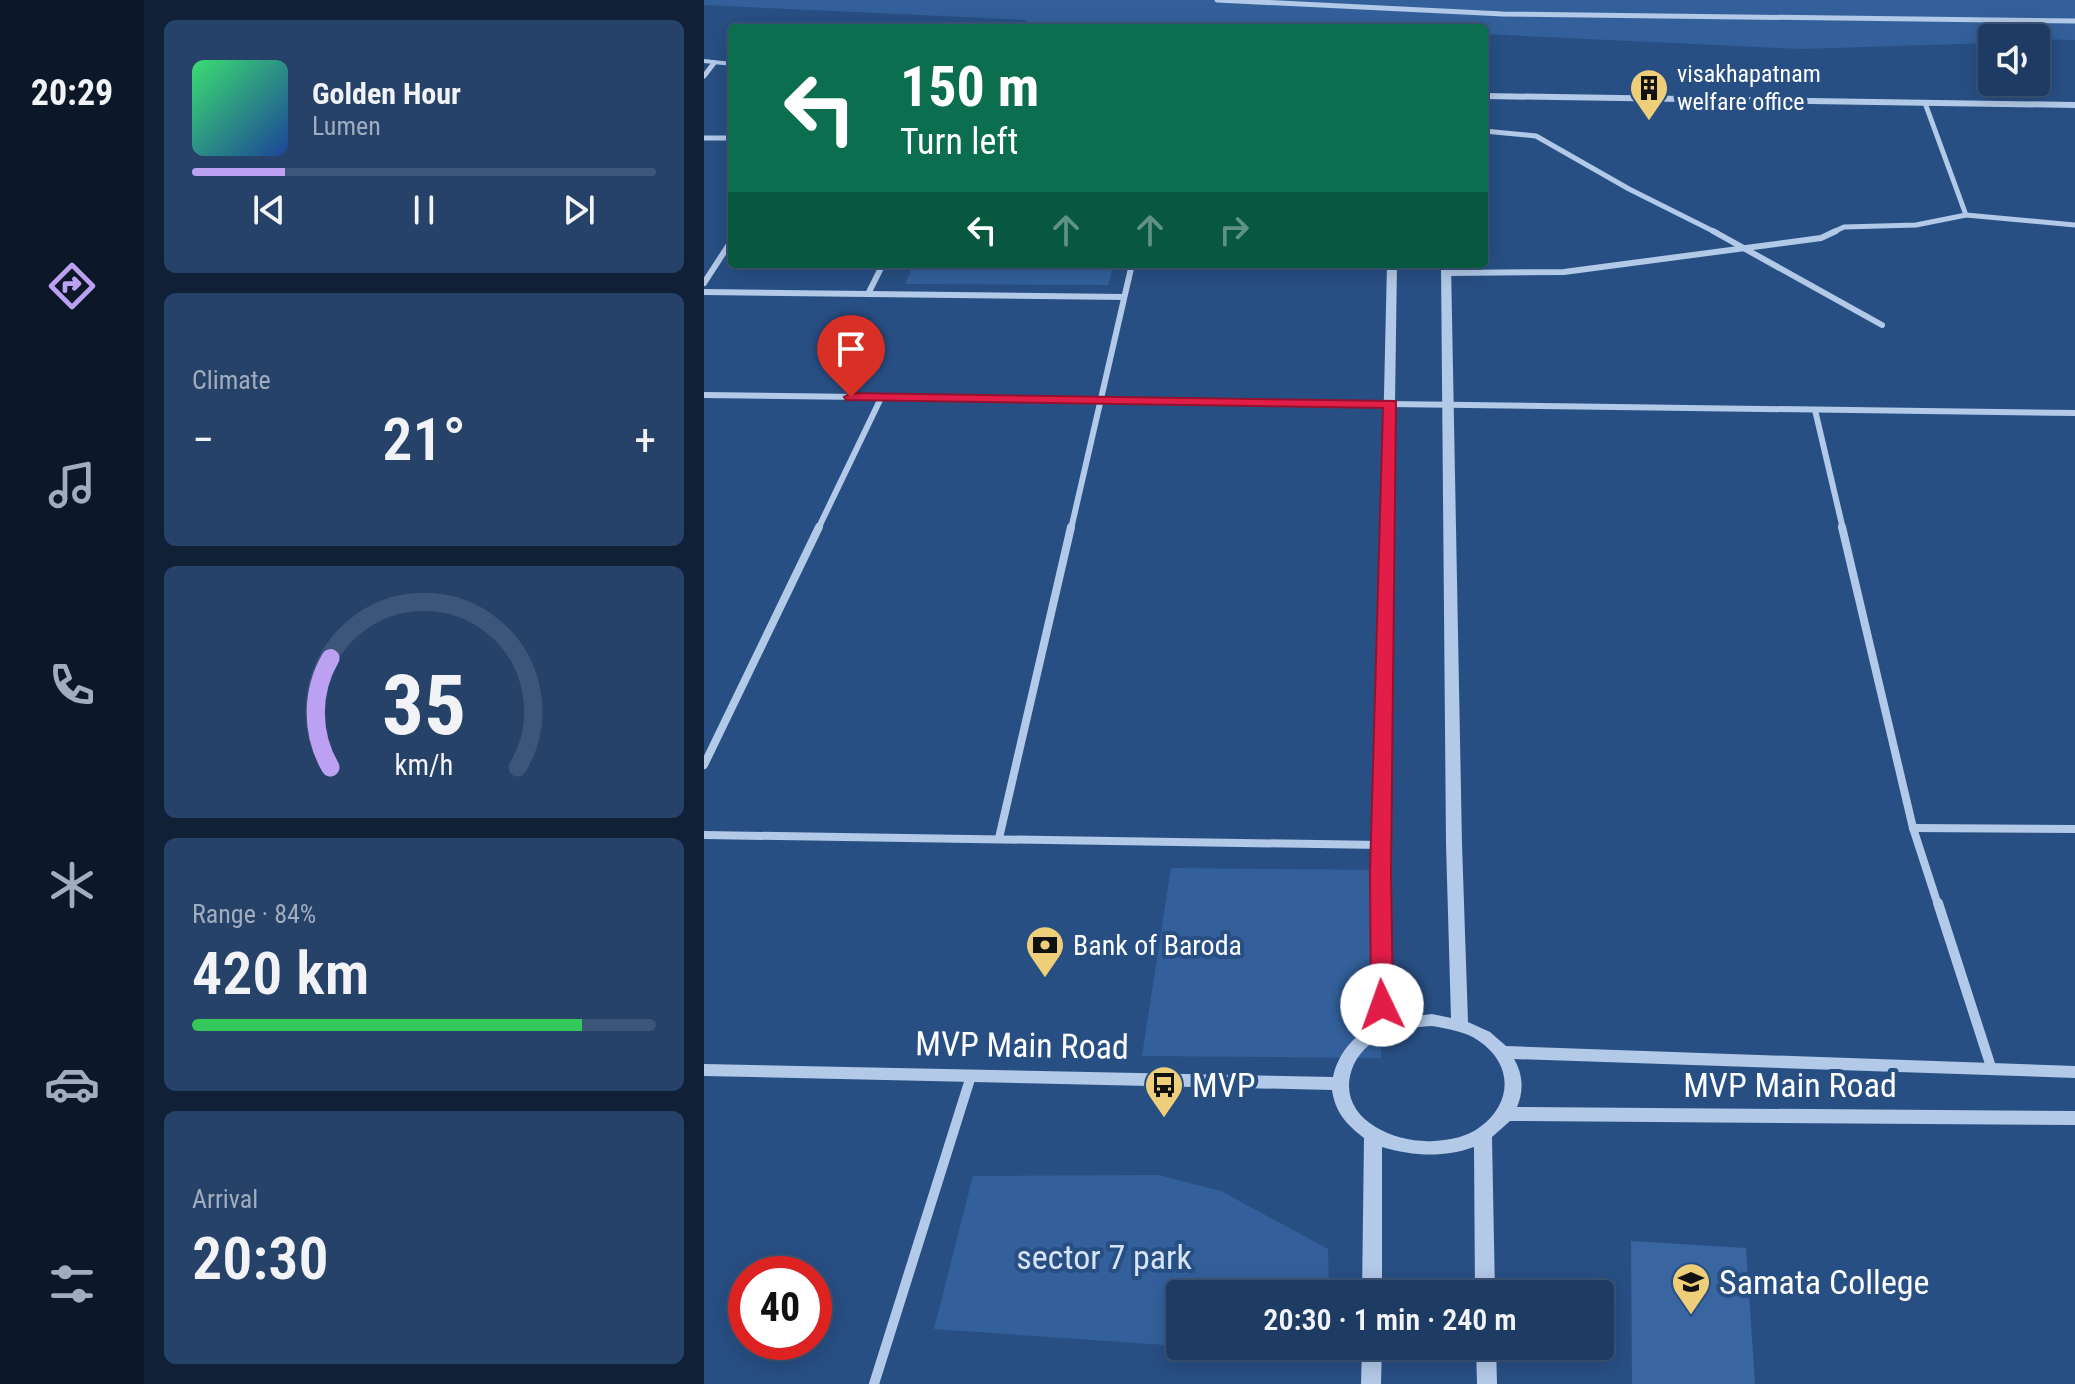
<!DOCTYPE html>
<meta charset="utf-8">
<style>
body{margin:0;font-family:"Roboto Condensed",sans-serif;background:#264269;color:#f1f3f6;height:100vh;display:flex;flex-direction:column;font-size:30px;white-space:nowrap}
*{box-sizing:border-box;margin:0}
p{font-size:26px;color:#a1adbe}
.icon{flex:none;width:44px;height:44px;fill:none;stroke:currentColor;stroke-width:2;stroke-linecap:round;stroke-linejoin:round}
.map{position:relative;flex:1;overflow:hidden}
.details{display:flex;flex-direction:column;gap:20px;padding:20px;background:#102036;width:560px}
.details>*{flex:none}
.banner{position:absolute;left:24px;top:24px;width:760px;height:244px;border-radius:8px;box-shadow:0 4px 20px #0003,0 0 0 2px #3c5578;background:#0b6e4f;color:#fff;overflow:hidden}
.tools{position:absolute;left:1274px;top:24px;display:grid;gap:16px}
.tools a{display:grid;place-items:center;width:72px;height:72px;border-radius:8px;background:#1e3b63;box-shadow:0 4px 20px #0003,0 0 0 2px #3c5578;font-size:40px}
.speed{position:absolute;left:24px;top:1256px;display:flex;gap:16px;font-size:40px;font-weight:700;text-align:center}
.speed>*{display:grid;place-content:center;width:104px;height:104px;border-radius:50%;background:#1e3b63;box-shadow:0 4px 20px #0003,0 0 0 2px #3c5578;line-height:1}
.speed .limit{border:12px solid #d22;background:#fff;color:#111}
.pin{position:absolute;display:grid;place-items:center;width:68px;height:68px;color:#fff;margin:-82px -34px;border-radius:50% 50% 50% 0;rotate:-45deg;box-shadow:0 0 8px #0007}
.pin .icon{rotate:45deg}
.me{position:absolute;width:88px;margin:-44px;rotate:357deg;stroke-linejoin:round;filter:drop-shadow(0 0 6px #0008)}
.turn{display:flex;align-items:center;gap:28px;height:168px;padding:0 40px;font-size:36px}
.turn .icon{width:104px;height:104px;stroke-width:2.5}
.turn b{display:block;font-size:56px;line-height:68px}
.lanes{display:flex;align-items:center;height:76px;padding:0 40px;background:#0003;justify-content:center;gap:40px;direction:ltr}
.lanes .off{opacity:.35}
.big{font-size:60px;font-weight:600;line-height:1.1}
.details .tile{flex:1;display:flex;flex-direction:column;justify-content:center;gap:12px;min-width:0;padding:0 28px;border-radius:12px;background:#264269}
.details .dial{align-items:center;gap:0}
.dial svg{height:208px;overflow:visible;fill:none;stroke:#3c5578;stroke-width:7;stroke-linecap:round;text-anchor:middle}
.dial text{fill:#f1f3f6;stroke:none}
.song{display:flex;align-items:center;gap:24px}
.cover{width:96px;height:96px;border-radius:12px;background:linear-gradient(135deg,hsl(140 70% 55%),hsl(220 70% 35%))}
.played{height:8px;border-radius:4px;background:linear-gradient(90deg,#bca0f2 20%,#3c5578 20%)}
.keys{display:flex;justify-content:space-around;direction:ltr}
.heat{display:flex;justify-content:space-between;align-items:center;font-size:44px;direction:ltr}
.charge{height:12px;border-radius:6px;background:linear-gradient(90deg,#34c759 84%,#3c5578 0)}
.trip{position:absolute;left:462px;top:1280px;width:448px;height:80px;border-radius:8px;background:#1e3b63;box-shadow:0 4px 20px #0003,0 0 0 2px #3c5578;font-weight:600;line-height:80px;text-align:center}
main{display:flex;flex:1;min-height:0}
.tabs{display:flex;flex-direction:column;width:144px;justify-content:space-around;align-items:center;background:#0c1828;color:#a1adbe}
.tabs .icon{width:56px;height:56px}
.tabs .on{color:#bca0f2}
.tabs b{font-size:36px;color:#f1f3f6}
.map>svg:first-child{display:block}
</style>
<main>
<nav class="tabs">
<b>20:29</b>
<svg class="icon on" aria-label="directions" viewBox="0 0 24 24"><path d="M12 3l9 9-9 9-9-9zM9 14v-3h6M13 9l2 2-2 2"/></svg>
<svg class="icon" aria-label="music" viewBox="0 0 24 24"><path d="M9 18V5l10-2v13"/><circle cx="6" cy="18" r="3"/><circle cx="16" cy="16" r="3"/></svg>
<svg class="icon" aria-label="phone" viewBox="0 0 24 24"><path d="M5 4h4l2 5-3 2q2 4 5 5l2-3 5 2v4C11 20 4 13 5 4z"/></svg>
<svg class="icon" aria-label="climate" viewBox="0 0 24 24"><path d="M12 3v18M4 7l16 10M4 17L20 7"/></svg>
<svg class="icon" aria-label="car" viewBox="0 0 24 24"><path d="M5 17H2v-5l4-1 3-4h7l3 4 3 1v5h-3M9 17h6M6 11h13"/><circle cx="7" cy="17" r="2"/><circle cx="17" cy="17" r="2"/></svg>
<svg class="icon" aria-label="filters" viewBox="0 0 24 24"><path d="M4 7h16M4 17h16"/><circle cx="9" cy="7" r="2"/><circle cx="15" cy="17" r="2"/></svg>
</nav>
<section class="details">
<div class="tile">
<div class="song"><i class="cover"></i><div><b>Golden Hour</b><p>Lumen</p></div></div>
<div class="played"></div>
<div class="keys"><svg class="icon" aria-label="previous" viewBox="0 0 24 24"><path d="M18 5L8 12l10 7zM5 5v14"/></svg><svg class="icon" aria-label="pause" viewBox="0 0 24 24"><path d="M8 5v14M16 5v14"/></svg><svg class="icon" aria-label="next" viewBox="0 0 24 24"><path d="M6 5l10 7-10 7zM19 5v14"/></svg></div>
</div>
<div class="tile"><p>Climate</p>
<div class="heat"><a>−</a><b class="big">21°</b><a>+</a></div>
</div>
<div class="tile dial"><svg viewBox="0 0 100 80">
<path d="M14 69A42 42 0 1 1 86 69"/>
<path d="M14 69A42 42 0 0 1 14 27" stroke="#bca0f2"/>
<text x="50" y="56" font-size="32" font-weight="700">35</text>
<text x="50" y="72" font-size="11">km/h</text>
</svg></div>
<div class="tile"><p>Range · 84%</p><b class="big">420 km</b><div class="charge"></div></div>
<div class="tile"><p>Arrival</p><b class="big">20:30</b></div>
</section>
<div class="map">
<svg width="1371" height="1384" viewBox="0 0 1371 1384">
<rect width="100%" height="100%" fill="#284f84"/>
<g fill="#33609b">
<path d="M0 0H1371V40L1288 38V43L1096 49 780 34V28L373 22 367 28H316L323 20 0 5Z"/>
<path d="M210 264H410L404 285 201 284Z"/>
<path d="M467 868 682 870 677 1058 438 1056Z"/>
<path d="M454 1175 517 1191 624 1249 625 1294H476V1346L230 1329 269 1176Z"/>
<path d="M477 1346H627V1356Z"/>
</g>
<path fill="#3965a0" d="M927 1241 1042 1248 1051 1384H928Z"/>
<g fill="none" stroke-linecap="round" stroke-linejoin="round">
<g stroke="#b2c9e7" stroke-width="5">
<path d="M513 0 799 14 1371 21"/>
<path d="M0 76 10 63"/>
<path d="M1221 103 1262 215 1371 225"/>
<path d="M780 131 832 136 925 189 1013 233"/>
<path d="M0 138H28"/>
<path d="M1127 233 1140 227 1212 225 1262 215"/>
</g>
<g stroke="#b2c9e7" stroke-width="6">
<path d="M1009 231 1178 325"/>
<path d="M742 273 860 272 1117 238 1132 231"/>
<path d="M0 283 28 240"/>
<path d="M0 292 420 297"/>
<path d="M164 294 179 264"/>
<path d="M0 395 1371 413"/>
<path d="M1111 410 1139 529"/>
<path d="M114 529 177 398"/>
<path d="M367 529 428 264"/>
</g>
<g stroke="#b2c9e7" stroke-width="8">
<path d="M1138 527 1209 828 1234 905"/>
<path d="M0 765 115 527"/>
<path d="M1209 828 1371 829"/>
<path d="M0 835 677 845"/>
<path d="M295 838 367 527"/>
</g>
<g stroke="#b2c9e7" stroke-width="10">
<path d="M1234 903 1288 1070"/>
<path d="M170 1384 267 1076"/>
</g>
<g fill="#b2c9e7" fill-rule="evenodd">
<path d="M0 59 28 62V66L0 63Z"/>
<path d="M780 93 1371 102V108L780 99Z"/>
<path d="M683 264H693L683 958 687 1019 728 1014 747 1018 742 844 737 264H747L758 844 764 1022 786 1032 802 1046 1371 1066V1078L810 1059C819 1074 820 1091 813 1107L1371 1111V1125L806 1121 788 1137 791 1294H771L770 1147C739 1158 709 1156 678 1147V1294H658L660 1138C643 1125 631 1112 628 1090L0 1076V1064L629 1077C634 1054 649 1036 670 1025L667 958ZM728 1026C744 1029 761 1031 775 1041 809 1064 809 1103 776 1127 763 1137 746 1140 730 1141 688 1144 627 1116 650 1064 657 1050 671 1038 686 1032 699 1027 714 1027 728 1026Z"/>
<path d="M658 1346H678L677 1384H657Z"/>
<path d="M772 1346H792L793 1384H773Z"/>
</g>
</g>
<path fill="#e11d48" stroke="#92132f" stroke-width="2" d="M147 393 692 401 687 873 689 1005 685 1010H670L667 1005 666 873 679 408 142 400 140 397Z"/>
<defs>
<symbol id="building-pin" viewBox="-11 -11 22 30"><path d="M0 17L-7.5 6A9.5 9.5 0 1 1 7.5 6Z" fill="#efce79" stroke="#284f84"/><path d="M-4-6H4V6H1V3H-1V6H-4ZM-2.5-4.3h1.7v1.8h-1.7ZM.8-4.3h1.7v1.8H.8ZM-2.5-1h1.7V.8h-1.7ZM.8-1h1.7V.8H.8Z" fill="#111"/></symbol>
<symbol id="bank-pin" viewBox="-11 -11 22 30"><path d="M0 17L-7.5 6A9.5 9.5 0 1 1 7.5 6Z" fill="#efce79" stroke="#284f84"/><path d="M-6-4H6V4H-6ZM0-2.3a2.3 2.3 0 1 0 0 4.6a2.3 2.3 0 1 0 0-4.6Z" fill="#111"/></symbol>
<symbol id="bus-pin" viewBox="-11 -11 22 30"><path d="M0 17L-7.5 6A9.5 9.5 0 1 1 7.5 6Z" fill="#efce79" stroke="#284f84"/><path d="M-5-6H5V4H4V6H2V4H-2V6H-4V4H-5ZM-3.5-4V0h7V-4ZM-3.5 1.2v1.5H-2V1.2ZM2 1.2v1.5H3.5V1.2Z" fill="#111"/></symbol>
<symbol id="university-pin" viewBox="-11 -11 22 30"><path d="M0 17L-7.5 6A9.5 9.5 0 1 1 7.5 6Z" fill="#efce79" stroke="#284f84"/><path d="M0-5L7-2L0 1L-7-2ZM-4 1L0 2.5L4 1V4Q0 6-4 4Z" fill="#111"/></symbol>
</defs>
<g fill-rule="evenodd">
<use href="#building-pin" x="923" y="66" width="44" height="60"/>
<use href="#bank-pin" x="319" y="923" width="44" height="60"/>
<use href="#bus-pin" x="438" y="1063" width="44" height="60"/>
<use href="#university-pin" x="965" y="1260" width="44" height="60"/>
</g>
<g text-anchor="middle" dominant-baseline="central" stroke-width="8" stroke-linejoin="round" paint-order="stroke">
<g font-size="24" fill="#fff" stroke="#284f84" text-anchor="start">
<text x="973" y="74">visakhapatnam<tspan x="973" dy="28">welfare office</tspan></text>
</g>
<g font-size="28" fill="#fff" stroke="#284f84" text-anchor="start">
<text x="369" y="945">Bank of Baroda</text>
</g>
<g font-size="34" fill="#fff" stroke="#284f84">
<text transform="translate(318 1045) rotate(1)">MVP Main Road</text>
<text x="1086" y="1085">MVP Main Road</text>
</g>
<g font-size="34" fill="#fff" stroke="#284f84" text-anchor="start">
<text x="488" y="1085">MVP</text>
<text x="1015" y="1282">Samata College</text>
</g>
<g font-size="34" fill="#d6e4f6" stroke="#284f84">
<text x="400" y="1257">sector 7 park</text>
</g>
</g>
</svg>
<div class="tools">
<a><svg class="icon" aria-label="sound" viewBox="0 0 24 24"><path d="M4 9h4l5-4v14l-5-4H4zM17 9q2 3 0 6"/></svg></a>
</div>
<div class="speed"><div class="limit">40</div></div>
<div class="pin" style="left:147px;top:397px;background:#d93025"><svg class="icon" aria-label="arrive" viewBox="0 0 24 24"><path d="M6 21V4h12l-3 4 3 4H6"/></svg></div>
<svg class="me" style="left:678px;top:1005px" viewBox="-20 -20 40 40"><circle r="19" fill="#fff"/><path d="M0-13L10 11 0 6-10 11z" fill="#e11d48"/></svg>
<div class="trip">20:30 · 1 min · 240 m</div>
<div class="banner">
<div class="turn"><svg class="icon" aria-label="left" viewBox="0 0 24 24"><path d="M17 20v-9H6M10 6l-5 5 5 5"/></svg><div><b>150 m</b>Turn left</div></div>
<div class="lanes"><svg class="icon" aria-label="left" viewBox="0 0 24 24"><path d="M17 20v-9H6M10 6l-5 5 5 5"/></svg><svg class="icon off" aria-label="ahead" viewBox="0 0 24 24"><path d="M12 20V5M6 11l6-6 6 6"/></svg><svg class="icon off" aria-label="ahead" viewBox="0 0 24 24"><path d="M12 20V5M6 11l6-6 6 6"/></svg><svg class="icon off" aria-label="right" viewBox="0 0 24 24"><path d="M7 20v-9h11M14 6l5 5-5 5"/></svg></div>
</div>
</div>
</main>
